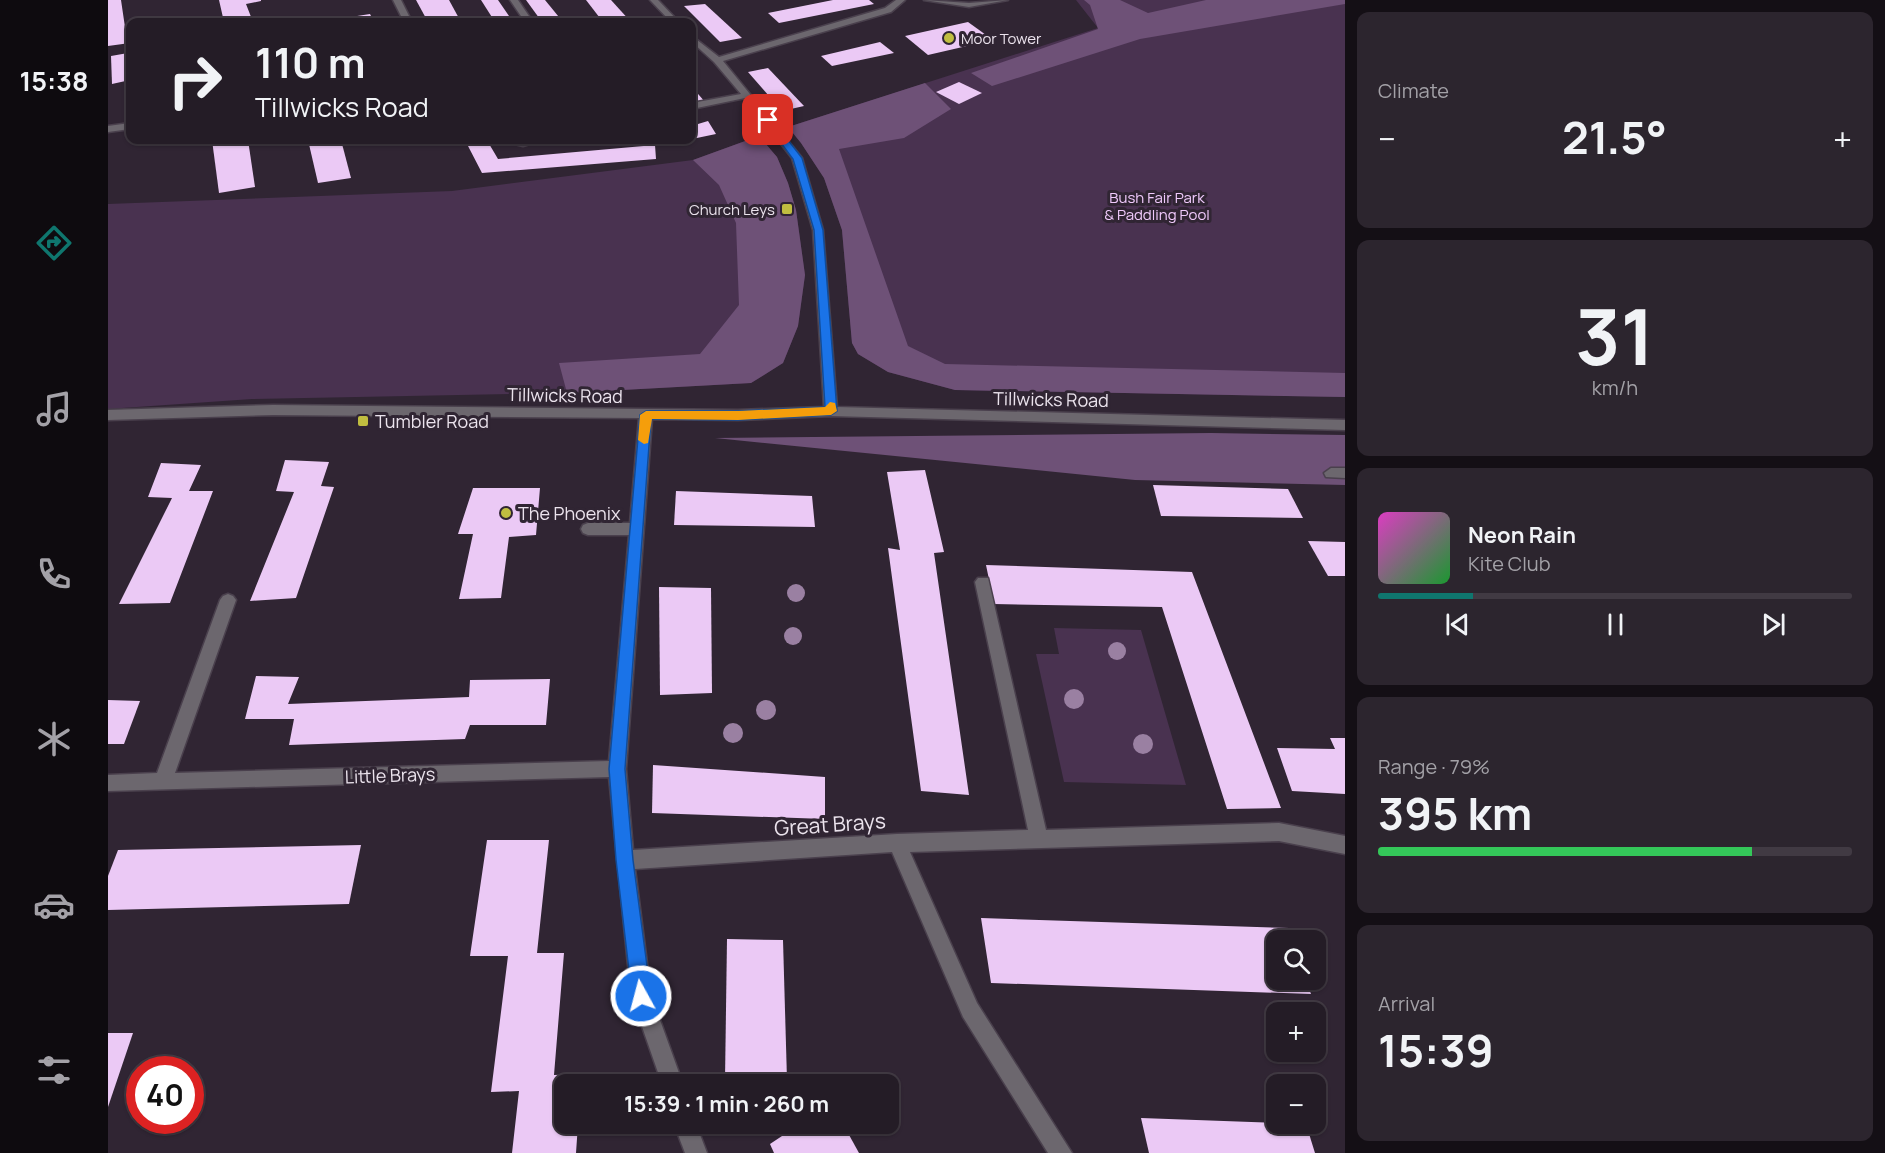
<!DOCTYPE html>
<meta charset="utf-8">
<style>
body{margin:0;font-family:Manrope,sans-serif;background:#2c252e;color:#f1f3f6;height:100vh;display:flex;flex-direction:column;font-size:22px;white-space:nowrap}
*{box-sizing:border-box;margin:0}
p{font-size:20px;color:#a3a1a7}
.icon{flex:none;width:33px;height:33px;fill:none;stroke:currentColor;stroke-width:2;stroke-linecap:round;stroke-linejoin:round}
.map{position:relative;flex:1;overflow:hidden}
.sheet{display:flex;flex-direction:column;gap:12px;padding:12px;background:#140f15;width:540px}
.sheet>*{flex:none}
.hud{position:absolute;left:18px;top:18px;width:570px;height:126px;border-radius:12px;box-shadow:0 2px 4px #0004,0 0 0 2px #413a43;background:#241c26;color:#f1f3f6;overflow:hidden}
.buttons{position:absolute;left:1158px;top:930px;display:grid;gap:12px}
.buttons a{display:grid;place-items:center;width:60px;height:60px;border-radius:12px;background:#241c26;box-shadow:0 2px 4px #0004,0 0 0 2px #413a43;font-size:30px}
.speed{position:absolute;left:18px;top:1056px;display:flex;gap:12px;font-size:30px;font-weight:700;text-align:center}
.speed>*{display:grid;place-content:center;width:78px;height:78px;border-radius:50%;background:#241c26;box-shadow:0 2px 4px #0004,0 0 0 2px #413a43;line-height:1}
.speed .limit{border:9px solid #d22;background:#fff;color:#111}
.pin{position:absolute;display:grid;place-items:center;width:51px;height:51px;color:#fff;margin:-26px;border-radius:12px;box-shadow:0 3px 9px #0006}
.me{position:absolute;width:66px;margin:-33px;rotate:353deg;stroke-linejoin:round;filter:drop-shadow(0 0 4px #0008)}
.turn{display:flex;align-items:center;gap:21px;height:126px;padding:0 30px;font-size:27px}
.turn .icon{width:78px;height:78px;stroke-width:2.5}
.turn b{display:block;font-size:42px;line-height:51px}
.big{font-size:45px;font-weight:700;line-height:1.1}
.sheet .tile{flex:1;display:flex;flex-direction:column;justify-content:center;gap:9px;min-width:0;padding:0 21px;border-radius:12px;background:#2c252e}
.sheet .dial{align-items:center;gap:0}
.dial b{font-size:78px;line-height:1}
.song{display:flex;align-items:center;gap:18px}
.cover{width:72px;height:72px;border-radius:9px;background:linear-gradient(135deg,hsl(310 70% 55%),hsl(130 70% 35%))}
.played{height:6px;border-radius:3px;background:linear-gradient(90deg,#0f766e 20%,#413a43 20%)}
.keys{display:flex;justify-content:space-around;direction:ltr}
.heat{display:flex;justify-content:space-between;align-items:center;font-size:33px;direction:ltr}
.charge{height:9px;border-radius:4px;background:linear-gradient(90deg,#34c759 79%,#413a43 0)}
.trip{position:absolute;left:446px;top:1074px;width:345px;height:60px;border-radius:12px;background:#241c26;box-shadow:0 2px 4px #0004,0 0 0 2px #413a43;font-weight:700;line-height:60px;text-align:center}
main{display:flex;flex:1;min-height:0}
.tab-bar{display:flex;flex-direction:column;width:108px;justify-content:space-around;align-items:center;background:#0e0b0f;color:#a3a1a7}
.tab-bar .icon{width:42px;height:42px}
.tab-bar .active{color:#0f766e}
.tab-bar b{font-size:27px;color:#f1f3f6}
.map>svg:first-child{display:block}
</style>
<main>
<nav class="tab-bar">
<b>15:38</b>
<svg class="icon active" aria-label="directions" viewBox="0 0 24 24"><path d="M12 3l9 9-9 9-9-9zM9 14v-3h6M13 9l2 2-2 2"/></svg>
<svg class="icon" aria-label="music" viewBox="0 0 24 24"><path d="M9 18V5l10-2v13"/><circle cx="6" cy="18" r="3"/><circle cx="16" cy="16" r="3"/></svg>
<svg class="icon" aria-label="phone" viewBox="0 0 24 24"><path d="M5 4h4l2 5-3 2q2 4 5 5l2-3 5 2v4C11 20 4 13 5 4z"/></svg>
<svg class="icon" aria-label="climate" viewBox="0 0 24 24"><path d="M12 3v18M4 7l16 10M4 17L20 7"/></svg>
<svg class="icon" aria-label="car" viewBox="0 0 24 24"><path d="M5 17H2v-5l4-1 3-4h7l3 4 3 1v5h-3M9 17h6M6 11h13"/><circle cx="7" cy="17" r="2"/><circle cx="17" cy="17" r="2"/></svg>
<svg class="icon" aria-label="filters" viewBox="0 0 24 24"><path d="M4 7h16M4 17h16"/><circle cx="9" cy="7" r="2"/><circle cx="15" cy="17" r="2"/></svg>
</nav>
<div class="map">
<svg width="1237" height="1153" viewBox="0 0 1237 1153">
<rect width="100%" height="100%" fill="#302533"/>
<g fill="#493250">
<path d="M968 0H1237V397L847 390 780 372 750 354 744 343 734 230 716 178 693 143 680 127 990 28Z"/>
<path d="M651 136 669 157 680 183 688 210 697 275 690 326 675 363 643 383 459 393 144 399 0 409V204L344 191 585 160Z"/>
<path d="M946 628 1033 630 1078 785 956 782 928 654H951Z"/>
</g>
<g fill="#6e5177">
<path d="M976 0H1012L1040 13 1098 0H1237V4L1032 39 884 86 863 73 990 29 982 5Z"/>
<path d="M817 83 843 109 796 138 731 149 800 346 837 364 1237 373V397L847 390 780 372 750 354 744 343 734 230 716 178 693 143 680 127Z"/>
<path d="M651 136 669 157 680 183 688 210 697 275 690 326 675 363 643 383 459 393 451 363 592 354 631 305 628 223 611 185 585 160Z"/>
<path d="M1103 433 1237 435V485L1027 480 607 438Z"/>
</g>
<g fill="#ebc9f5">
<path d="M0 0H13L18 34 22 33V43L0 46Z"/>
<path d="M111 0H153V1L138 4 145 22H116Z"/>
<path d="M308 0H341L353 22H320Z"/>
<path d="M373 0H390L405 22H387Z"/>
<path d="M418 0H437L455 22H434Z"/>
<path d="M478 0H503L523 22H495Z"/>
<path d="M725 0H761L766 4 671 23 660 13Z"/>
<path d="M597 4 634 38 612 42 576 6Z"/>
<path d="M262 14 266 22H217V21Z"/>
<path d="M860 22 885 40 820 55 797 36Z"/>
<path d="M772 42 786 53 724 66 713 56Z"/>
<path d="M20 53 22 80 4 84 3 56Z"/>
<path d="M660 68 696 106 674 111 640 72Z"/>
<path d="M851 82 874 93 851 104 828 92Z"/>
<path d="M584 87 597 102 584 106Z"/>
<path d="M588 118 590 124 600 121 608 134 584 139V119Z"/>
<path d="M104 140H140L147 187 111 193Z"/>
<path d="M200 140H233L243 178 210 183Z"/>
<path d="M380 142 390 159 547 145 548 159 374 173 360 146Z"/>
<path d="M177 460 221 462 213 486 226 487 188 598 142 601 186 492 168 491Z"/>
<path d="M53 463 93 465 81 491H105L62 603 11 604 64 498 40 497Z"/>
<path d="M817 470 836 552 826 553 861 795 813 791 780 548 792 550 779 472Z"/>
<path d="M1045 485 1180 489 1195 518 1053 516Z"/>
<path d="M365 488H432L428 535 401 537 393 598 351 599 365 534H350Z"/>
<path d="M568 491 704 496 707 527 566 525Z"/>
<path d="M1200 541 1237 542V576H1220Z"/>
<path d="M878 565 1084 572 1173 808 1119 809 1054 607 886 604Z"/>
<path d="M551 587 603 588 604 693 552 695Z"/>
<path d="M148 676 191 677 180 704 361 697 362 680 442 679 438 725H362L357 739 181 745 186 719H137Z"/>
<path d="M0 700 32 701 16 744H0Z"/>
<path d="M1222 738H1237V794L1184 791 1169 748 1227 749Z"/>
<path d="M545 765 717 777V819L544 813Z"/>
<path d="M379 840H441L429 953H456L446 1075 474 1074 473 1084H456V1124H470L468 1153H404L411 1091 383 1092 400 956H362Z"/>
<path d="M253 845 241 904 0 910V876L10 850Z"/>
<path d="M873 918 1181 928 1185 940H1168V980H1198L1203 994 883 983Z"/>
<path d="M619 939 675 940 679 1080H617Z"/>
<path d="M0 1033H25L0 1107Z"/>
<path d="M1033 1118 1198 1124 1207 1153H1041Z"/>
<path d="M692 1124H735L751 1153H666L662 1144Z"/>
</g>
<g fill="none" stroke-linecap="round" stroke-linejoin="round">
<defs>
<g id="minor">
<path d="M285 0H293L304 22H296Z"/>
<path d="M402 0H410L425 22H417Z"/>
<path d="M542 0H550L571 22H563Z"/>
<path d="M788 0H797L783 12 615 61 694 158 715 230 729 407 1237 420V430L723 416 630 420 544 419 518 769 525 850 789 834 920 830 867 582 870 578H880L938 830 1171 823 1237 836V854L1171 841 802 852 869 1003 964 1153H940L855 1017 784 852 527 869 543 995 575 1084H554L523 995 501 777 0 791V775L49 773 112 600 115 596 120 594 125 596 128 600 67 773 501 761 521 535H480L475 533 473 529 475 525 480 523H522L531 418 165 415 0 420V410L165 405 630 410 716 407 705 230 684 158 637 98 584 109V103L633 94 606 62 584 42V36L611 57 777 8Z"/>
<path d="M816 0 861 3 900 0 861 7Z"/>
<path d="M22 123V129L0 132V126Z"/>
<path d="M389 140H435L415 146Z"/>
<path d="M1223 468H1237V478L1218 477 1216 473Z"/>
<path d="M566 1124H588L599 1153H577Z"/>
</g>
</defs>
<use href="#minor" stroke="#4a404d" stroke-width="3"/>
<use href="#minor" fill="#6c676e" fill-rule="evenodd"/>
</g>
<g fill="#9a80a2">
<circle cx="688" cy="593" r="9"/>
<circle cx="685" cy="636" r="9"/>
<circle cx="1009" cy="651" r="9"/>
<circle cx="966" cy="699" r="10"/>
<circle cx="658" cy="710" r="10"/>
<circle cx="625" cy="733" r="10"/>
<circle cx="1035" cy="744" r="10"/>
</g>
<path fill="#1a73e8" stroke="#114b97" stroke-width="1.5" d="M657 118H663L694 158 715 230 729 411 723 415 630 420 543 419 517 769 525 860 543 996 540 1002 533 1005 527 1002 524 996 508 860 501 769 532 415 538 411H630L717 407 706 230 685 159 656 120Z"/>
<path fill="#f59e0b" d="M722 402 727 403 729 411 723 415 630 420 544 419 540 443 536 444 530 440 532 415 538 411H630L717 407Z"/>
<g fill="#c0be40" stroke="#302533" stroke-width="2">
<circle cx="841" cy="38" r="6"/>
<rect x="673" y="203" width="12" height="12" rx="3"/>
<rect x="249" y="415" width="12" height="12" rx="3"/>
<circle cx="398" cy="513" r="6"/>
</g>
<g text-anchor="middle" dominant-baseline="central" stroke-width="6" stroke-linejoin="round" paint-order="stroke">
<g font-size="15" fill="#ebe3ed" stroke="#302533" text-anchor="start">
<text x="853" y="38">Moor Tower</text>
<text x="667" y="209" text-anchor="end">Church Leys</text>
</g>
<g font-size="15" fill="#f0cafc" stroke="#302533">
<text x="1049" y="197">Bush Fair Park<tspan x="1049" dy="17">&amp; Paddling Pool</tspan></text>
</g>
<g font-size="18" fill="#ebe3ed" stroke="#302533">
<text transform="translate(457 395) rotate(1)">Tillwicks Road</text>
<text transform="translate(943 399) rotate(1)">Tillwicks Road</text>
<text transform="translate(282 775) rotate(-2)">Little Brays</text>
</g>
<g font-size="18" fill="#ebe3ed" stroke="#302533" text-anchor="start">
<text x="267" y="421">Tumbler Road</text>
<text x="410" y="513">The Phoenix</text>
</g>
<g font-size="21" fill="#ebe3ed" stroke="#302533">
<text transform="translate(722 824) rotate(-4)">Great Brays</text>
</g>
</g>
</svg>
<div class="buttons">
<a><svg class="icon" aria-label="search" viewBox="0 0 24 24"><circle cx="10" cy="10" r="6"/><path d="M15 15l6 6"/></svg></a>
<a>+</a>
<a>−</a>
</div>
<div class="speed"><div class="limit">40</div></div>
<div class="pin" style="left:660px;top:120px;background:#d93025"><svg class="icon" aria-label="arrive" viewBox="0 0 24 24"><path d="M6 21V4h12l-3 4 3 4H6"/></svg></div>
<svg class="me" style="left:533px;top:996px" viewBox="-20 -20 40 40"><circle r="17" fill="#1a73e8" stroke="#fff" stroke-width="3"/><path d="M0-11L8 9 0 5-8 9z" fill="#fff"/></svg>
<div class="trip">15:39 · 1 min · 260 m</div>
<div class="hud">
<div class="turn"><svg class="icon" aria-label="right" viewBox="0 0 24 24"><path d="M7 20v-9h11M14 6l5 5-5 5"/></svg><div><b>110 m</b>Tillwicks Road</div></div>
</div>
</div>
<section class="sheet">
<div class="tile"><p>Climate</p>
<div class="heat"><a>−</a><b class="big">21.5°</b><a>+</a></div>
</div>
<div class="tile dial"><b>31</b><p>km/h</p></div>
<div class="tile">
<div class="song"><i class="cover"></i><div><b>Neon Rain</b><p>Kite Club</p></div></div>
<div class="played"></div>
<div class="keys"><svg class="icon" aria-label="previous" viewBox="0 0 24 24"><path d="M18 5L8 12l10 7zM5 5v14"/></svg><svg class="icon" aria-label="pause" viewBox="0 0 24 24"><path d="M8 5v14M16 5v14"/></svg><svg class="icon" aria-label="next" viewBox="0 0 24 24"><path d="M6 5l10 7-10 7zM19 5v14"/></svg></div>
</div>
<div class="tile"><p>Range · 79%</p><b class="big">395 km</b><div class="charge"></div></div>
<div class="tile"><p>Arrival</p><b class="big">15:39</b></div>
</section>
</main>
